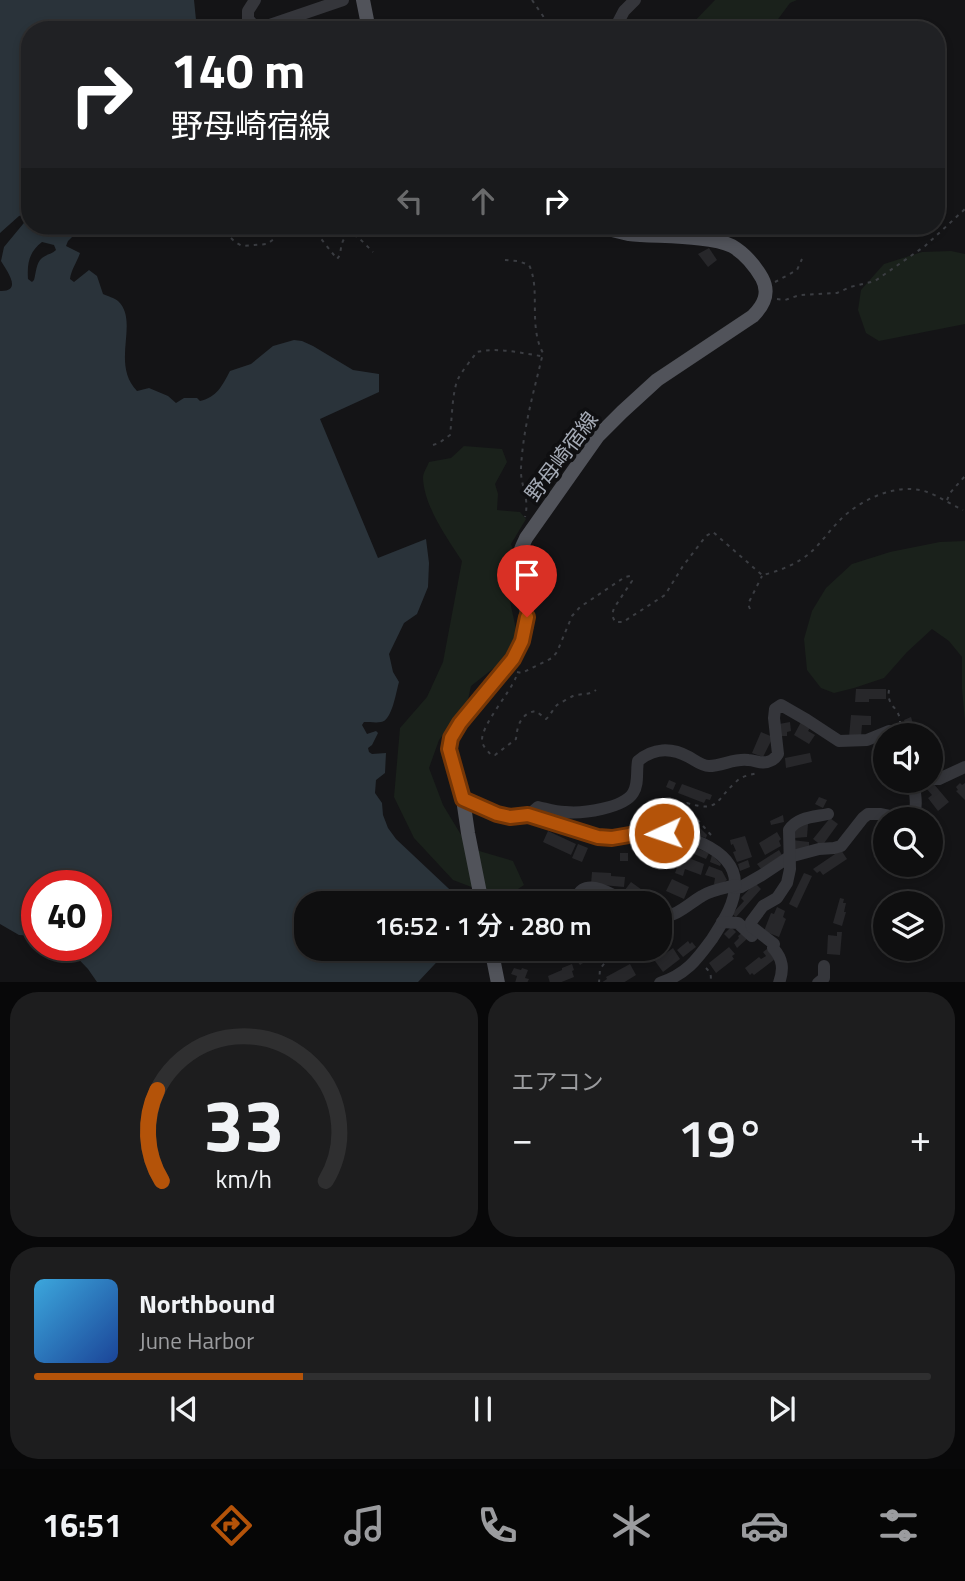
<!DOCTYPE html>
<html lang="ja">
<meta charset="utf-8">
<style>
body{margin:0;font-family:"Titillium Web","Noto Sans JP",sans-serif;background:#1d1d1e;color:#f1f3f6;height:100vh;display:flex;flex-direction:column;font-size:26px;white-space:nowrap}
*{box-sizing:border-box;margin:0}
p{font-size:23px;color:#9b9c9f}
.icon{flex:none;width:38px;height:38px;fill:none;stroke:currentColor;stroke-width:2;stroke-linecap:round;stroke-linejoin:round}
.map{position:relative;height:982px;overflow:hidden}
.side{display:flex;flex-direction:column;gap:10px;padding:10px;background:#080809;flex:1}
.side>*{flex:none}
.banner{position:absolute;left:21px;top:21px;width:924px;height:214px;border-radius:28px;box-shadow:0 4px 10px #0003,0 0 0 2px #2f2f30;background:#202124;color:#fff;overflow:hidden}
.buttons{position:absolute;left:873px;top:723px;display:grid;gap:14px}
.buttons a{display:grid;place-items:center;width:70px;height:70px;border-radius:50%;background:#0f0f10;box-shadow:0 4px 10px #0003,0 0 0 2px #2f2f30;font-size:35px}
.speed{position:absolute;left:21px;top:870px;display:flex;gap:14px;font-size:35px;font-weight:700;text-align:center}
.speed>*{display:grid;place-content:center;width:91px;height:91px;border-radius:50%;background:#0f0f10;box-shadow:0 4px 10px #0003,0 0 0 2px #2f2f30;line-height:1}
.speed .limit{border:10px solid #d22;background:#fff;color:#111}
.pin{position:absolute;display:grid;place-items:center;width:60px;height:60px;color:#fff;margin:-72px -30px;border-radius:50% 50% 50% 0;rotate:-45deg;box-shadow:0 0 7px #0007}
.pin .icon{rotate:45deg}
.me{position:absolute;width:77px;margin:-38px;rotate:267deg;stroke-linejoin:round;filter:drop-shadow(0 0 5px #0008)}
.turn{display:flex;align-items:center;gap:24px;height:147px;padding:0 35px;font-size:32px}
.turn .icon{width:91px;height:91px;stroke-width:2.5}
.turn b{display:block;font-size:49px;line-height:60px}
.lanes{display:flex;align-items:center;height:66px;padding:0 35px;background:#0003;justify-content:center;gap:35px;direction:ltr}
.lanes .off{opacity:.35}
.big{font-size:52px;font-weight:600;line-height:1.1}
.side .widget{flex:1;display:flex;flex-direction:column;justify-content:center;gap:10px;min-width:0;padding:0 24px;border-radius:28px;background:#1d1d1e}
.side .dial{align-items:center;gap:0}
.dial svg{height:182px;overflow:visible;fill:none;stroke:#2f2f30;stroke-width:7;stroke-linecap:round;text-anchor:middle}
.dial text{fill:#f1f3f6;stroke:none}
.song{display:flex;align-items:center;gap:21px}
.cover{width:84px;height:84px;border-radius:10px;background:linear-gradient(135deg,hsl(200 70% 55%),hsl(220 70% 35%))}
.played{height:7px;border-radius:4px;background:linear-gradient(90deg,#b45309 30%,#2f2f30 30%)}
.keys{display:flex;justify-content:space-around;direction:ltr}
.heat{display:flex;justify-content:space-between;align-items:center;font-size:38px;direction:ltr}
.side .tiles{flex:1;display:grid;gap:10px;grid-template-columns:1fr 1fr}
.widget:last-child{grid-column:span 2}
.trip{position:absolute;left:294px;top:891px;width:378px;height:70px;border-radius:28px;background:#0f0f10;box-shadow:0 4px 10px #0003,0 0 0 2px #2f2f30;font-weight:600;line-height:70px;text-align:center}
.menu{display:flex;height:112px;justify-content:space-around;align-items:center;background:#060606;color:#9b9c9f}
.menu .icon{width:49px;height:49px}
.menu .selected{color:#b45309}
.menu b{font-size:32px;color:#f1f3f6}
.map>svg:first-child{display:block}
</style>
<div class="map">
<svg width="965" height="983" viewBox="0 0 965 983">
<rect width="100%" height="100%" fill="#141416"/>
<g fill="#1a211b">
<path d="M715 0H797L790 3 770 30H686Z"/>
<path d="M951 251 965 254V324L879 341 866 333 858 310 861 290 884 264 922 252Z"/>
<path d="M464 446 502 449 507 462 495 484 498 494 497 510 520 512 526 519 511 544 517 561 516 582 508 592 517 634 504 660 471 686 467 704 439 740 429 768 443 805 469 848 513 861 524 885 503 899 453 880 414 838 394 797 400 728 427 697 443 662 462 561C447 538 424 506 423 478 423 473 427 467 429 462L451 458Z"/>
<path d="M965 541V722L962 689V657L949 641 932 629 907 652 884 678 854 688 834 693 821 688 807 670 804 639 812 611 826 588 852 564 890 552 940 542Z"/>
</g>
<path fill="#2a333a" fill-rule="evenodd" d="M0 0H194L197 30H30V226H83L68 241 66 246 80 253C77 262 71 270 70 279L74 282 89 270 97 276 103 294C107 296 115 298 118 301 140 322 110 363 137 391L149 388 168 396 176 403 184 398H197L200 401C217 397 222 386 230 371L251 364 273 346 294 340 302 341 313 346 353 370 379 374V392L320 419 378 558 426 539 429 563 428 587 417 614 404 623 389 654 393 672 399 682C396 692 392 721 381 722 377 723 369 722 364 722L362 725 367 734 376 731 378 733 372 745 368 748 369 752 372 754 386 753 385 773 376 780 375 793 382 803 383 815 388 828 396 839 464 903H306V948L449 949 418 982H97L88 969 65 945H96V886H37V936L19 935 0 924V291C23 292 7 271 1 261L4 247 28 218 26 214 19 216 0 233ZM42 242 54 245 56 250C52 254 47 254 42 258 36 263 36 273 34 280L32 282 28 279C27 263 29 252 42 242Z"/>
<g fill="#27272a">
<path d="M382 21 389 30H381L378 25Z"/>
<path d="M709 248 717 260 708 267 698 254Z"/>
<path d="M856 689H886V699H869V702H855Z"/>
<path d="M851 715 871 716V725H862L861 737H849Z"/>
<path d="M911 717 913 724 906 726 904 720Z"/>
<path d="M790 722 791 731 787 732V736H780L779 724Z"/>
<path d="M801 722 810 728 808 731 815 735 809 744 794 735Z"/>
<path d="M761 732 773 737 763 757 752 753Z"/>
<path d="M810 753 812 762 786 768 785 758Z"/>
<path d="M669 780 676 783 673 790 666 787Z"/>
<path d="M933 783 949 802 938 811 928 798 932 795 926 788Z"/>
<path d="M960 783 962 785 965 783V800L956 791 958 790 956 787Z"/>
<path d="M682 784 712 795 710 800 706 799 704 803 678 793Z"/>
<path d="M819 797 827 800 823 808 815 804Z"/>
<path d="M682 807V818L669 819 668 817H658L657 808Z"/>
<path d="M783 815 784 822 771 825 770 821Z"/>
<path d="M653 816 654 822 645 824 644 818Z"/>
<path d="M830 818 838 824 822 846 813 839Z"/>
<path d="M799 824H808L807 837 795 838V828Z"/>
<path d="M700 828 707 835 706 838 697 835Z"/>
<path d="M548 831 576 844 571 855 543 842Z"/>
<path d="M777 832 781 839 779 841 781 846 765 855 759 843Z"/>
<path d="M745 836 752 857 737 862 733 852 736 851 733 844 731 845 730 840Z"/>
<path d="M665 840 672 843 673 840 685 845 680 855 663 846Z"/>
<path d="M792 840 809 842V849L792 851Z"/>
<path d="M578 844 588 848 582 862 572 858Z"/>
<path d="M642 844 676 860 671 870 649 859 648 862 636 855Z"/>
<path d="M689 845 709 853 706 859 687 851Z"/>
<path d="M779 850 782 855 761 869 757 864Z"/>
<path d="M841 850 847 859 823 875 820 871 817 873 813 869Z"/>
<rect x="620" y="853" width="8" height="8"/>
<path d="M712 855 721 864 720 866 710 862Z"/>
<path d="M686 857 704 864 701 875 685 869 683 876 675 873 679 862 684 863Z"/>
<path d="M748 860 750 867 740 871 738 864Z"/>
<path d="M709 866 722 871 727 880 719 886 714 884 715 878 705 875Z"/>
<path d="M592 872 611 873V876L625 877 624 887 591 884Z"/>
<path d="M804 873 812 876 797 908 789 904Z"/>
<path d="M672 879 689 887 684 899 666 891Z"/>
<path d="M631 882 656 900 654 903H640L629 895 627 899 621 895Z"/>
<path d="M755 883 761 889 736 917 732 914 744 901 741 898Z"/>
<path d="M586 893 598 899 597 903H581Z"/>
<path d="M840 898 844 899 843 903H846L844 912H846L842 926 833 923Z"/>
<path d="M777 907 785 911 783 917 786 919 779 937 764 931 771 913 774 914Z"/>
<path d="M731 927 736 932 729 939 724 934Z"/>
<path d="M744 931 749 937 737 948 734 943 739 938 738 936Z"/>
<path d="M837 932H842L840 955 827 954 828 935 837 936Z"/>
<path d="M688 941 690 944 692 942 696 947 683 957 677 950Z"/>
<path d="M729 947 735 954 732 956 734 959 716 973 709 963Z"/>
<path d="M559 948H566L570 955 565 958Z"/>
<path d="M585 948H605L608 954 600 960 598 958 591 962 589 959 580 965 575 958 577 956 576 954Z"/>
<path d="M673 948 680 959 663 972 655 961Z"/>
<path d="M767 949 775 959 754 975 752 973 750 975 745 968 759 957 761 959 766 956 763 952Z"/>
<path d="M572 964 574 970 572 971 574 977 559 983H550L548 976 562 970V968Z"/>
<path d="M630 964 636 975 623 983H601L607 979 606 977Z"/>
<path d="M514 968 521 970 522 968 528 970 525 978 529 979 527 983H515L517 976 511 974Z"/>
</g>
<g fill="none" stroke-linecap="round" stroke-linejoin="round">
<g stroke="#3b3d42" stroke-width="2" stroke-dasharray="3.5 5" stroke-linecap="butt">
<path d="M532 0 543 16 548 30"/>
<path d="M308 23 314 30"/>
<path d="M219 226 235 242 242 246 267 244 274 239 281 226"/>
<path d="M311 226 337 259 340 255C341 246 342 239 349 233L358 237 373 252"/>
<path d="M505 260 518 261 529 265C541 289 528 326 543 353 534 391 523 428 521 468 520 486 530 497 525 517"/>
<path d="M775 282 797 270 802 259"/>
<path d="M777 299 785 300 800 295 837 293 850 287 875 281 925 246 965 209"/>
<path d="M433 445 439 443 450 435C452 420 452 392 458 379 462 371 471 360 477 352 498 347 520 353 541 356"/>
<path d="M947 500 950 493 965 476"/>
<path d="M750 609 748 604 762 576"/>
<path d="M517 672 522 673 552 658 557 652 572 616 580 607 625 577 630 576 632 581 614 608 612 615 615 622H623L665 595 683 566 706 536 713 532 762 575C778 572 799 563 811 552 821 543 830 530 840 520 860 500 895 483 924 491 937 495 950 504 963 510"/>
<path d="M516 677C510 693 481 725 482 741 483 747 488 751 491 755H495L516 739C517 726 521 713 536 711L546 719C551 715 552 710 557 705 560 703 569 698 573 696 582 693 587 696 596 690"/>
<path d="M889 690C886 707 900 707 900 722"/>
<path d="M711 835 687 808 685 804 687 803C720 813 715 800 736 782 741 776 750 775 757 773"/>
<path d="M706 968C710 972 713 977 709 983"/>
<path d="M599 983 600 969 612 954 614 948"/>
</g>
<g stroke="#35363b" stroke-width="12">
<path d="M255 0 248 11V19L256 28H261L343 0"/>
<path d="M614 30 624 11 635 0"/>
<path d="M931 779H939L965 767"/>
<path d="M463 799C477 806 492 814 508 816 515 817 522 814 529 815 554 817 576 835 600 837 617 839 632 832 648 832 677 831 737 847 735 885 735 905 722 923 712 939 696 961 686 974 660 983"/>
<path d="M529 815 538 807C547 809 556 812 565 812 582 814 624 808 633 793 639 784 636 772 638 761 653 748 671 747 689 757 696 761 702 766 709 766 722 766 735 758 748 760 756 760 762 765 770 761 774 760 775 758 778 754L774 718 775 709 781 705 807 720 839 741 867 740 889 731 893 732 895 735"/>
<path d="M911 819C919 809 915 793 913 780"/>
<path d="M735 888 741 887 762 875 789 857 819 849 834 848 841 846 863 818 868 814H881L905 819"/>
<path d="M575 903C581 873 612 894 628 903"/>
<path d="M660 917C678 916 687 905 702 896 711 890 725 888 736 885"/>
<path d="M722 922 738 923 752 936"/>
<path d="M779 983C784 969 783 959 773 948L774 944 752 927 751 922 763 906 777 898 787 883 790 869 789 830C797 817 814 817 828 814"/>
<path d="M818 983 824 978V966"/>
</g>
<g stroke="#51535a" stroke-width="14">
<path d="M363 0 369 30"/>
<path d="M482 903 468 833 463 799 449 749 451 738 460 723 507 668C518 653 528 634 527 616 526 595 516 574 520 554 520 549 524 543 526 538L598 436 622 412 657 380 753 316C764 305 770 293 762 278 755 266 744 253 732 246 710 235 655 237 629 234 618 232 608 229 597 226"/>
<path d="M491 948 498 983"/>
</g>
</g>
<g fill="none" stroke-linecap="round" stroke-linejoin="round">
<defs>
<path id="route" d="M527 617 522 641 513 659 460 723 451 738 449 749 463 799 497 814 510 817 528 815 598 837 612 838 647 832 664 833"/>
</defs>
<use href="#route" stroke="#753606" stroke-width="18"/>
<use href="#route" stroke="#b45309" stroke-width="12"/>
</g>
<g text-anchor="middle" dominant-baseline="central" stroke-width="7" stroke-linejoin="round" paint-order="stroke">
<g font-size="21" fill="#a5abb6" stroke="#0f0f11">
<text transform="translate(561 456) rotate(-53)">野母崎宿線</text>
</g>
</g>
</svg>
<div class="buttons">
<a><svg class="icon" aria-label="sound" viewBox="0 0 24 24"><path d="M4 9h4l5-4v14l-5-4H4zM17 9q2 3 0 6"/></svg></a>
<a><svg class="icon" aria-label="search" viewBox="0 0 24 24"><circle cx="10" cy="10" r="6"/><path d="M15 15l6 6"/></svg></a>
<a><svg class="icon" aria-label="layers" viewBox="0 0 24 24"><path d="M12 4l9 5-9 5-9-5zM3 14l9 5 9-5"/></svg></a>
</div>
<div class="speed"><div class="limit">40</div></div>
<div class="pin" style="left:527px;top:617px;background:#d93025"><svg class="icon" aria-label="arrive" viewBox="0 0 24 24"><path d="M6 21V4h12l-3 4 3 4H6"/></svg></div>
<svg class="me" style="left:664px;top:833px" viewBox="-20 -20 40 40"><circle r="17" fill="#b45309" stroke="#fff" stroke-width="3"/><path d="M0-11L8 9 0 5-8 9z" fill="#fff"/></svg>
<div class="trip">16:52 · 1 分 · 280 m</div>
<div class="banner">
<div class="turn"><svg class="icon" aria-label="right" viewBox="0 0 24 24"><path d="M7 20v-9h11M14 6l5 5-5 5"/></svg><div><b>140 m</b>野母崎宿線</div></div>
<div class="lanes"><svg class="icon off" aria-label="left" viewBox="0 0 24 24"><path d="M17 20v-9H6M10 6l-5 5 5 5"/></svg><svg class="icon off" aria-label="ahead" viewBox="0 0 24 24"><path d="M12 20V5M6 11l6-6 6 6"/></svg><svg class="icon" aria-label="right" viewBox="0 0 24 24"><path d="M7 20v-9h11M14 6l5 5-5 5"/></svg></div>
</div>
</div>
<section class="side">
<div class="tiles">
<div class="widget dial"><svg viewBox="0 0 100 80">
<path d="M14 69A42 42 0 1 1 86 69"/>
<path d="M14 69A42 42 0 0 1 12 29" stroke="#b45309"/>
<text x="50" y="56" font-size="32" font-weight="700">33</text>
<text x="50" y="72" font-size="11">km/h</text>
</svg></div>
<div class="widget"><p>エアコン</p>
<div class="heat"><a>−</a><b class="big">19°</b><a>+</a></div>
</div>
<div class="widget">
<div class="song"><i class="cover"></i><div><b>Northbound</b><p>June Harbor</p></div></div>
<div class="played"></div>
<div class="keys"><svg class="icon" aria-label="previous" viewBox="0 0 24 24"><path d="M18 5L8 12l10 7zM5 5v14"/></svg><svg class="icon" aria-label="pause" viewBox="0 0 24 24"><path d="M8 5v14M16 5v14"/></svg><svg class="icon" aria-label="next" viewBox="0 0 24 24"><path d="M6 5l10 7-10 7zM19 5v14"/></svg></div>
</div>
</div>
</section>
<nav class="menu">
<b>16:51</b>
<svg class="icon selected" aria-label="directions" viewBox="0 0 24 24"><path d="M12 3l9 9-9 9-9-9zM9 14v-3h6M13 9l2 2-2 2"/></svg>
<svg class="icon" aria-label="music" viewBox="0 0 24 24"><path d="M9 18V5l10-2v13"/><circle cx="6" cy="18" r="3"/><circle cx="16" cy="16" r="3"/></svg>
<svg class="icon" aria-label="phone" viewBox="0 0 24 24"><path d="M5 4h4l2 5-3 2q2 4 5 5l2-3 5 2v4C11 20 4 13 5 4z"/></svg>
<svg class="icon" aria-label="climate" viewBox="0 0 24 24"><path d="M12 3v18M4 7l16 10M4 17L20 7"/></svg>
<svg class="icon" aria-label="car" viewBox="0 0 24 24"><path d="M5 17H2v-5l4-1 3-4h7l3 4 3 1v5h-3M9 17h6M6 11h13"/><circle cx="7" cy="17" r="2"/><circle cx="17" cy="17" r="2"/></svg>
<svg class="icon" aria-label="filters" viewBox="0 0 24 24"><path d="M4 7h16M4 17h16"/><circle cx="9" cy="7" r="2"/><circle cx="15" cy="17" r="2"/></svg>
</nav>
